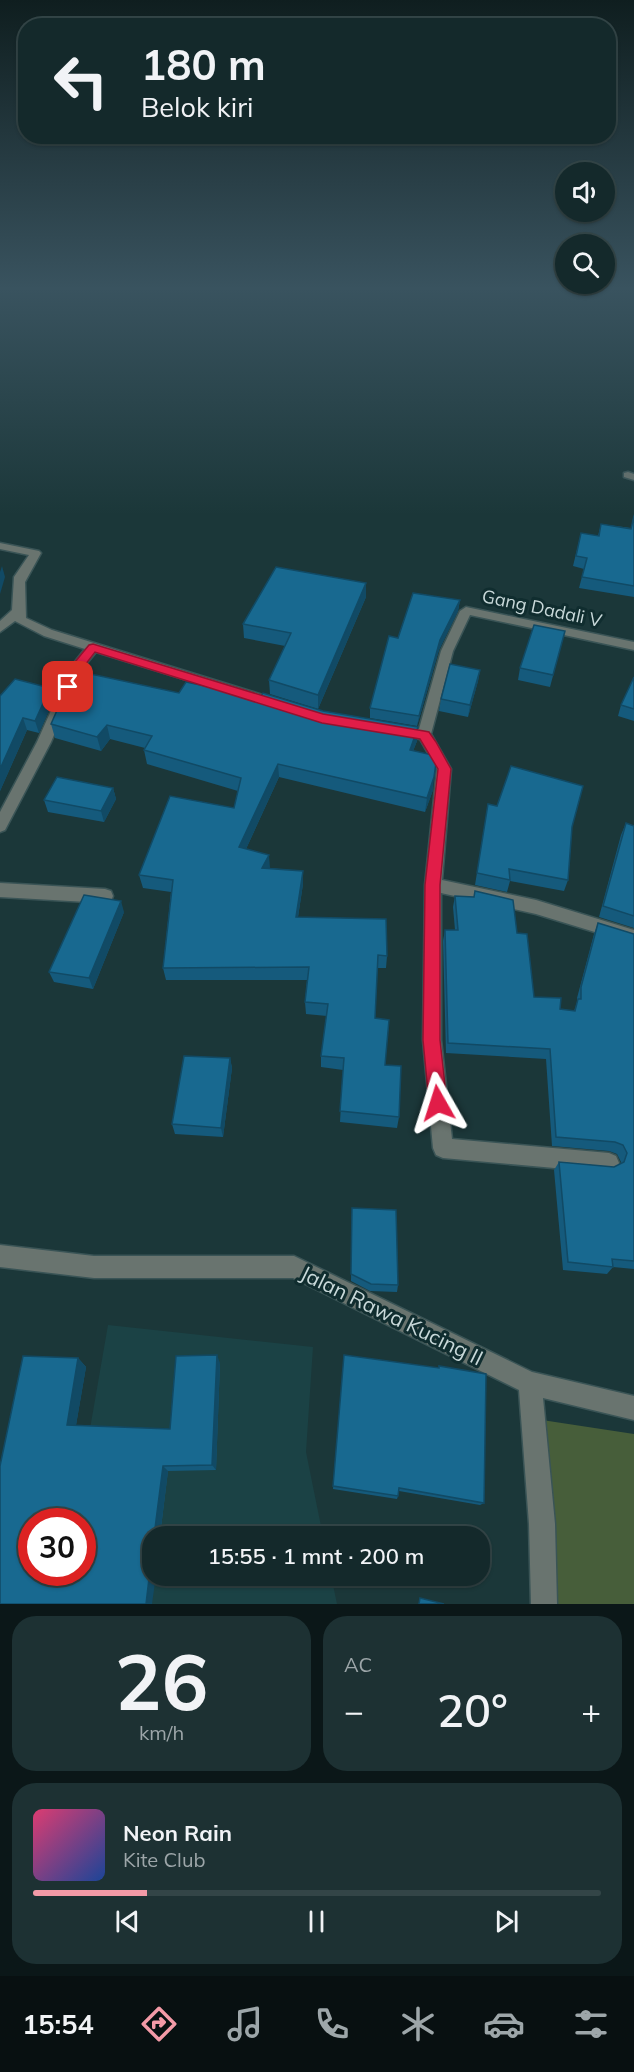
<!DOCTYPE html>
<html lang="id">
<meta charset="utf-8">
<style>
body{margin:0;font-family:Mulish,sans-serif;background:#1d3133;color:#f1f3f6;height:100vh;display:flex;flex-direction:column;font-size:22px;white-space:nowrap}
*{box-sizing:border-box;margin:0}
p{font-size:20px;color:#9da6a9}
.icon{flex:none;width:33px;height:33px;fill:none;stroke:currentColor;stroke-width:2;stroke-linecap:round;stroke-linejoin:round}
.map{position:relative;height:1604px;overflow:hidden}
.drawer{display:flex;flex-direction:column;gap:12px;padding:12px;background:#0b1718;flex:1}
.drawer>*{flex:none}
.hud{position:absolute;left:18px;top:18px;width:598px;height:126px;border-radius:24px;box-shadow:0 2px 4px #0004,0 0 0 2px #334547;background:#14292b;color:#f1f3f6;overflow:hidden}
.buttons{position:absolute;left:555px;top:162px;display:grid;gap:12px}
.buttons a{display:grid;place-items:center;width:60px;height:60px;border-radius:50%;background:#14292b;box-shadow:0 2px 4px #0004,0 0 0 2px #334547;font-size:30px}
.speed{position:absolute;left:18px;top:1508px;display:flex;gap:12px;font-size:30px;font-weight:700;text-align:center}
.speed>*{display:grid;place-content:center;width:78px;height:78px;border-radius:50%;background:#14292b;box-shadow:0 2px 4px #0004,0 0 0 2px #334547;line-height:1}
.speed .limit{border:9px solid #d22;background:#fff;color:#111}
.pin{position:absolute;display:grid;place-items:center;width:51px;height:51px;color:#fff;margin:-26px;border-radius:12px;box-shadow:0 3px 9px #0006}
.me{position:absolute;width:66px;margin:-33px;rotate:354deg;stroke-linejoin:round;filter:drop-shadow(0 0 4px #0008)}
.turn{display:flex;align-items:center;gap:21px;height:126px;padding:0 24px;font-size:27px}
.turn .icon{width:78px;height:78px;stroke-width:2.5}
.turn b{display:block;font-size:42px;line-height:51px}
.big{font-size:45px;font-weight:600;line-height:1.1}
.drawer .tile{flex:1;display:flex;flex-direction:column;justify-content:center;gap:9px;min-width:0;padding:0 21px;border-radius:24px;background:#1d3133}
.drawer .dial{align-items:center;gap:0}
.dial b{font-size:78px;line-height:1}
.song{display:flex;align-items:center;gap:18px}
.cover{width:72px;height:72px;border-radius:9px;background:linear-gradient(135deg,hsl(340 70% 55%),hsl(220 70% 35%))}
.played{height:6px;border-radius:3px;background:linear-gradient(90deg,#f39aa7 20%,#334547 20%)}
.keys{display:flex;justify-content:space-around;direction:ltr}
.heat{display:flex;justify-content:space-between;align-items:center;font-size:33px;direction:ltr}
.drawer .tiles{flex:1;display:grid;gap:12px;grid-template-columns:1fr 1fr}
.tile:last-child{grid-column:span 2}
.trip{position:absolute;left:142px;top:1526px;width:348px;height:60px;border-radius:24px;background:#14292b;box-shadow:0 2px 4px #0004,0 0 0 2px #334547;font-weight:600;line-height:60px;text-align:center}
.dock{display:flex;height:96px;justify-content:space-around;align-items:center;background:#081011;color:#9da6a9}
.dock .icon{width:42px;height:42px}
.dock .on{color:#f39aa7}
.dock b{font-size:27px;color:#f1f3f6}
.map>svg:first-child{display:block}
</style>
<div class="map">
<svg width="634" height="1604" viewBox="0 0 634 1604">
<rect width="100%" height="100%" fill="#1b3739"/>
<path fill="#1b4245" d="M108 1325 313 1347 306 1452 323 1536H153V1575H331L337 1604H60L82 1572V1521H74Z"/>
<path fill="#475e3a" d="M542 1420 634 1434V1604H553Z"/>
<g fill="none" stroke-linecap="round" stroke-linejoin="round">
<defs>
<g id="minor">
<path d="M628 472 634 474V480L624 477V473Z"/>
<path d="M0 543 39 551 41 553 25 582 26 618 52 630 266 696 268 699 261 703 96 652 82 669 51 742 5 830 0 832V812L37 742 70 668 85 649 44 636 15 621 0 632V621L12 610 14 577 29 555 0 549Z"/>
<path d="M466 607 634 642V650L470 615 453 651 431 734 451 769 442 880 536 900 634 930V944L536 914 441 893V1040L452 1139 609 1153 616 1156 619 1163 616 1170 609 1173 443 1158 436 1155 433 1148 423 1040 425 885 437 769 420 739 398 736 391 731 398 726 419 729 441 651 460 611Z"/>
<path d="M0 883 105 889 111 891 113 896 111 901 105 903 0 897Z"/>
<path d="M0 1245 94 1256H294L532 1372 634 1396V1420L543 1398 555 1524 557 1604H531L529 1524 519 1390 293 1278H94L0 1267Z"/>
</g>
</defs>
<use href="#minor" stroke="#3a5456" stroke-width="3"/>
<use href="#minor" fill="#69746f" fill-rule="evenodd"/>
</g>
<g fill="#155a7c">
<path d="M634 514V597L579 588 584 569 573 566 581 533 598 536 601 524 631 528Z"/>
<path d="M366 597 318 709 270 694 269 680 285 646 244 638 243 624Z"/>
<path d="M460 600 458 611 439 650 417 726 370 718V708L398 638Z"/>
<path d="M565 631 550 687 518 680 520 668Z"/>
<path d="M480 670 478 681 468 717 439 711 441 699Z"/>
<path d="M634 677V721L618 716 621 705Z"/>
<path d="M73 692 179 693 323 711 418 727 417 741 413 751 433 790 425 812 279 777 246 849 269 868 303 871V884L298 917 387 956 386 968H377L375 1018 385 1065 399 1117 397 1128 340 1122 343 1070 321 1067V1056L327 1016 306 1014 305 1002 307 980H166L163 968 171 892 143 888 139 875 234 808 238 791 147 764 144 750 145 748 110 739 101 751 55 738 51 724Z"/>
<path d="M0 696 54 699 39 733 27 730 0 791Z"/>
<path d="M113 788 116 799 104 822 48 812 44 800Z"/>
<path d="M488 804 572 827 568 880 564 891 510 881 507 892 475 885Z"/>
<path d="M626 823 634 826V928L599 917 621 835Z"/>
<path d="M455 896 517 933 534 997 560 1009 574 1011 577 1002V998L594 934 598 923 634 934V1269L613 1267 607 1274 563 1270 554 1170 559 1162 614 1167 620 1164 621 1162 617 1154 609 1151 552 1146 546 1059 446 1053 443 941 445 930H455L453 907Z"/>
<path d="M124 912 93 989 54 982 49 972Z"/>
<path d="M230 1058 232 1068 223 1137 175 1134 172 1124Z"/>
<path d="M352 1208 398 1285 397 1292 370 1291 351 1281Z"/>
<path d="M344 1355 438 1368 439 1366 484 1503 480 1505 399 1491 398 1496 397 1499 333 1489Z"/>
<path d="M78 1358 86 1367 76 1425 170 1429 220 1363 216 1470 168 1471 160 1536H153L0 1604Z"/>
</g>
<g fill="#114a65">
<path d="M2 566 5 577 0 594V572Z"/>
<path d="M366 583V597L318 709V695Z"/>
<path d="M460 600 458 611 439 650 417 726 419 716 440 640Z"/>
<path d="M480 670 478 681 468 717 470 705Z"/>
<path d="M50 688 54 699 39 733 35 721Z"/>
<path d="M23 718 27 730 0 791V769Z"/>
<path d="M107 725 110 739 101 751 97 737Z"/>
<path d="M418 727 417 741 408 764 410 750Z"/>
<path d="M278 764 279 777 241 860 239 847Z"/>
<path d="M434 777 433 790 425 812 427 798Z"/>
<path d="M113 788 116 799 104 822 101 811Z"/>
<path d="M269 855 270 868 263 881 262 868Z"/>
<path d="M303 871V884L296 930V917Z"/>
<path d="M121 901 124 912 93 989 89 978Z"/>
<path d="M230 1058 232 1068 223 1137 221 1128Z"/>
<path d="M217 1355 220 1363 216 1470 212 1465Z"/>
<path d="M78 1358 86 1367 75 1431 67 1425Z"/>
<path d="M163 1466 168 1471 160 1536H154Z"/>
<path d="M153 1544V1575H156L152 1604H146Z"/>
</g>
<g fill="#186990" stroke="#114a65" stroke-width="1.5" fill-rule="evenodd">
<path d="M634 516V586L582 577 587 558 576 556 581 533 599 536 601 524 631 529Z"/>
<path d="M276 567 366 583 318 695 269 680 291 633 243 624Z"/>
<path d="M413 593 460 600 440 640 419 716 370 708 389 636 398 638Z"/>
<path d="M534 625 565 631 553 675 520 668Z"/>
<path d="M450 664 480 670 470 705 441 699Z"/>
<path d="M86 673 179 693 186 682 260 697 263 693 323 711 418 727 410 750 437 756 434 777 427 798 278 764 239 847 269 855 262 868 303 871 296 917 386 919 387 956 378 955 375 1018 389 1020 385 1065 401 1066 399 1117 340 1111 344 1058 321 1056 328 1004 305 1002 309 967 163 968 173 880 139 875 170 796 234 808 241 778 144 750 152 736 107 725 97 737 51 724 66 690 73 692Z"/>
<path d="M634 677V709L621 705Z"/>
<path d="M15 679 50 688 35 721 23 718 0 769V696Z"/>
<path d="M511 766 583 786 572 827 568 880 509 869 510 880 477 873 488 804 497 806Z"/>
<path d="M57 777 113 788 101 811 44 800Z"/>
<path d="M626 823 634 826V916L603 906Z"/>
<path d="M475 891 513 900 517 933 527 934 534 997 561 998 560 1009 575 1011 578 999H581V987L598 923 634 934V1261L612 1259 613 1267 568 1262 559 1162 614 1167 624 1162 627 1153 623 1145 615 1142 556 1137 550 1049 448 1043 445 930H458L455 896 474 897Z"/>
<path d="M84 895 121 901 89 978 49 972Z"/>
<path d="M184 1056 230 1058 221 1128 172 1124Z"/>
<path d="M352 1208 396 1210 398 1285 371 1284 351 1274Z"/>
<path d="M217 1355 212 1465 163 1466 154 1536H153V1544L146 1604H0V1466L23 1356 78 1358 67 1425 170 1429 176 1356ZM32 1521H82V1572H32Z"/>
<path d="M344 1355 439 1368V1366L486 1374 484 1503 399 1488 398 1496 333 1486Z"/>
<path d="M420 1598 444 1604H419Z"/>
</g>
<linearGradient id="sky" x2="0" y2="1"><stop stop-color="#0f1e1f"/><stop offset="0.56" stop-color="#39535f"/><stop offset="1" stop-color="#39535f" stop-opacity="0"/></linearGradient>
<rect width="634" height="515" fill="url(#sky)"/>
<path fill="#e11d48" stroke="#92132f" stroke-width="1.5" d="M93 644 323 714 424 731 429 732 436 742 451 769 440 885V1040L447 1103 444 1109 438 1112 432 1109 429 1103 423 1040 425 885 438 769 420 739 322 723 95 652 82 669 73 689H64L62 687 70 668 89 645Z"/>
<g text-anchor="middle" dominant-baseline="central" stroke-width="6" stroke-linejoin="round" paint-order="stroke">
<g font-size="18" fill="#c8d8d9" stroke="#102d2f">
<text transform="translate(542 608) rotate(12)">Gang Dadali V</text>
</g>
<g font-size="21" fill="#c8d8d9" stroke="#102d2f">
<text transform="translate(392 1315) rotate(26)">Jalan Rawa Kucing II</text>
</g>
</g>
</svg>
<div class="buttons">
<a><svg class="icon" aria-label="sound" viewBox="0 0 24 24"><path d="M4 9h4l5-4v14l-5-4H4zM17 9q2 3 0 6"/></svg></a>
<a><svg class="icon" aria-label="search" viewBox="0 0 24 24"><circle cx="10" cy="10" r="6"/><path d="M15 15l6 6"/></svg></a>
</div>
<div class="speed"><div class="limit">30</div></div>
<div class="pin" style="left:68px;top:687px;background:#d93025"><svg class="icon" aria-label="arrive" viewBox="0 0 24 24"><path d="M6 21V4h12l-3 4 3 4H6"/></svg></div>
<svg class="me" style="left:438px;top:1103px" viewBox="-20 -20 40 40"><path d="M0-17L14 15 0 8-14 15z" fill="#e11d48" stroke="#fff" stroke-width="4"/></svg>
<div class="trip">15:55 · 1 mnt · 200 m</div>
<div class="hud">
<div class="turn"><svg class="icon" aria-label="left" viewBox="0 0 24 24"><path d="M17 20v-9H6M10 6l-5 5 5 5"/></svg><div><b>180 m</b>Belok kiri</div></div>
</div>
</div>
<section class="drawer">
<div class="tiles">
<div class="tile dial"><b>26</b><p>km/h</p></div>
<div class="tile"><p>AC</p>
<div class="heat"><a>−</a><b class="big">20°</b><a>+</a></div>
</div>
<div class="tile">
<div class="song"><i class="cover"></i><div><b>Neon Rain</b><p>Kite Club</p></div></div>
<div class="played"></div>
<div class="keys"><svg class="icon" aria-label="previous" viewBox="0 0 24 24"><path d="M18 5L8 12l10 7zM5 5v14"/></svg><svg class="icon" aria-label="pause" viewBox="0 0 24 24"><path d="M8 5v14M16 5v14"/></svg><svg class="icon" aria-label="next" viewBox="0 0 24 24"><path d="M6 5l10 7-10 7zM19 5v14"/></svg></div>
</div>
</div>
</section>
<nav class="dock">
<b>15:54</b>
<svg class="icon on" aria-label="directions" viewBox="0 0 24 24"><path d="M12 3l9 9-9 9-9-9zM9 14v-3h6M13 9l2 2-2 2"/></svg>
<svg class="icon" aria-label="music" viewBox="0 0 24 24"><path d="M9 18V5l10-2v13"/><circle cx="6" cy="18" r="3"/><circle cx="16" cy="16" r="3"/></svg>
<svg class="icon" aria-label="phone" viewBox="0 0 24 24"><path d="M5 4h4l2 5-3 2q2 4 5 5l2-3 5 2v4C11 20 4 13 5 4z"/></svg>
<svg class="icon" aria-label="climate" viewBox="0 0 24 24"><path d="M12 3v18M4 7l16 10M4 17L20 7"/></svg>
<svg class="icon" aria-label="car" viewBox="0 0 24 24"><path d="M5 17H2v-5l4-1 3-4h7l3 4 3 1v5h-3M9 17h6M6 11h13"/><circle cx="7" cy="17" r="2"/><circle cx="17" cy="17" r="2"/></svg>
<svg class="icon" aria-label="filters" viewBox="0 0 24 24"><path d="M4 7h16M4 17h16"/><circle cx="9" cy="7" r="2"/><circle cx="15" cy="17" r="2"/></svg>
</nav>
